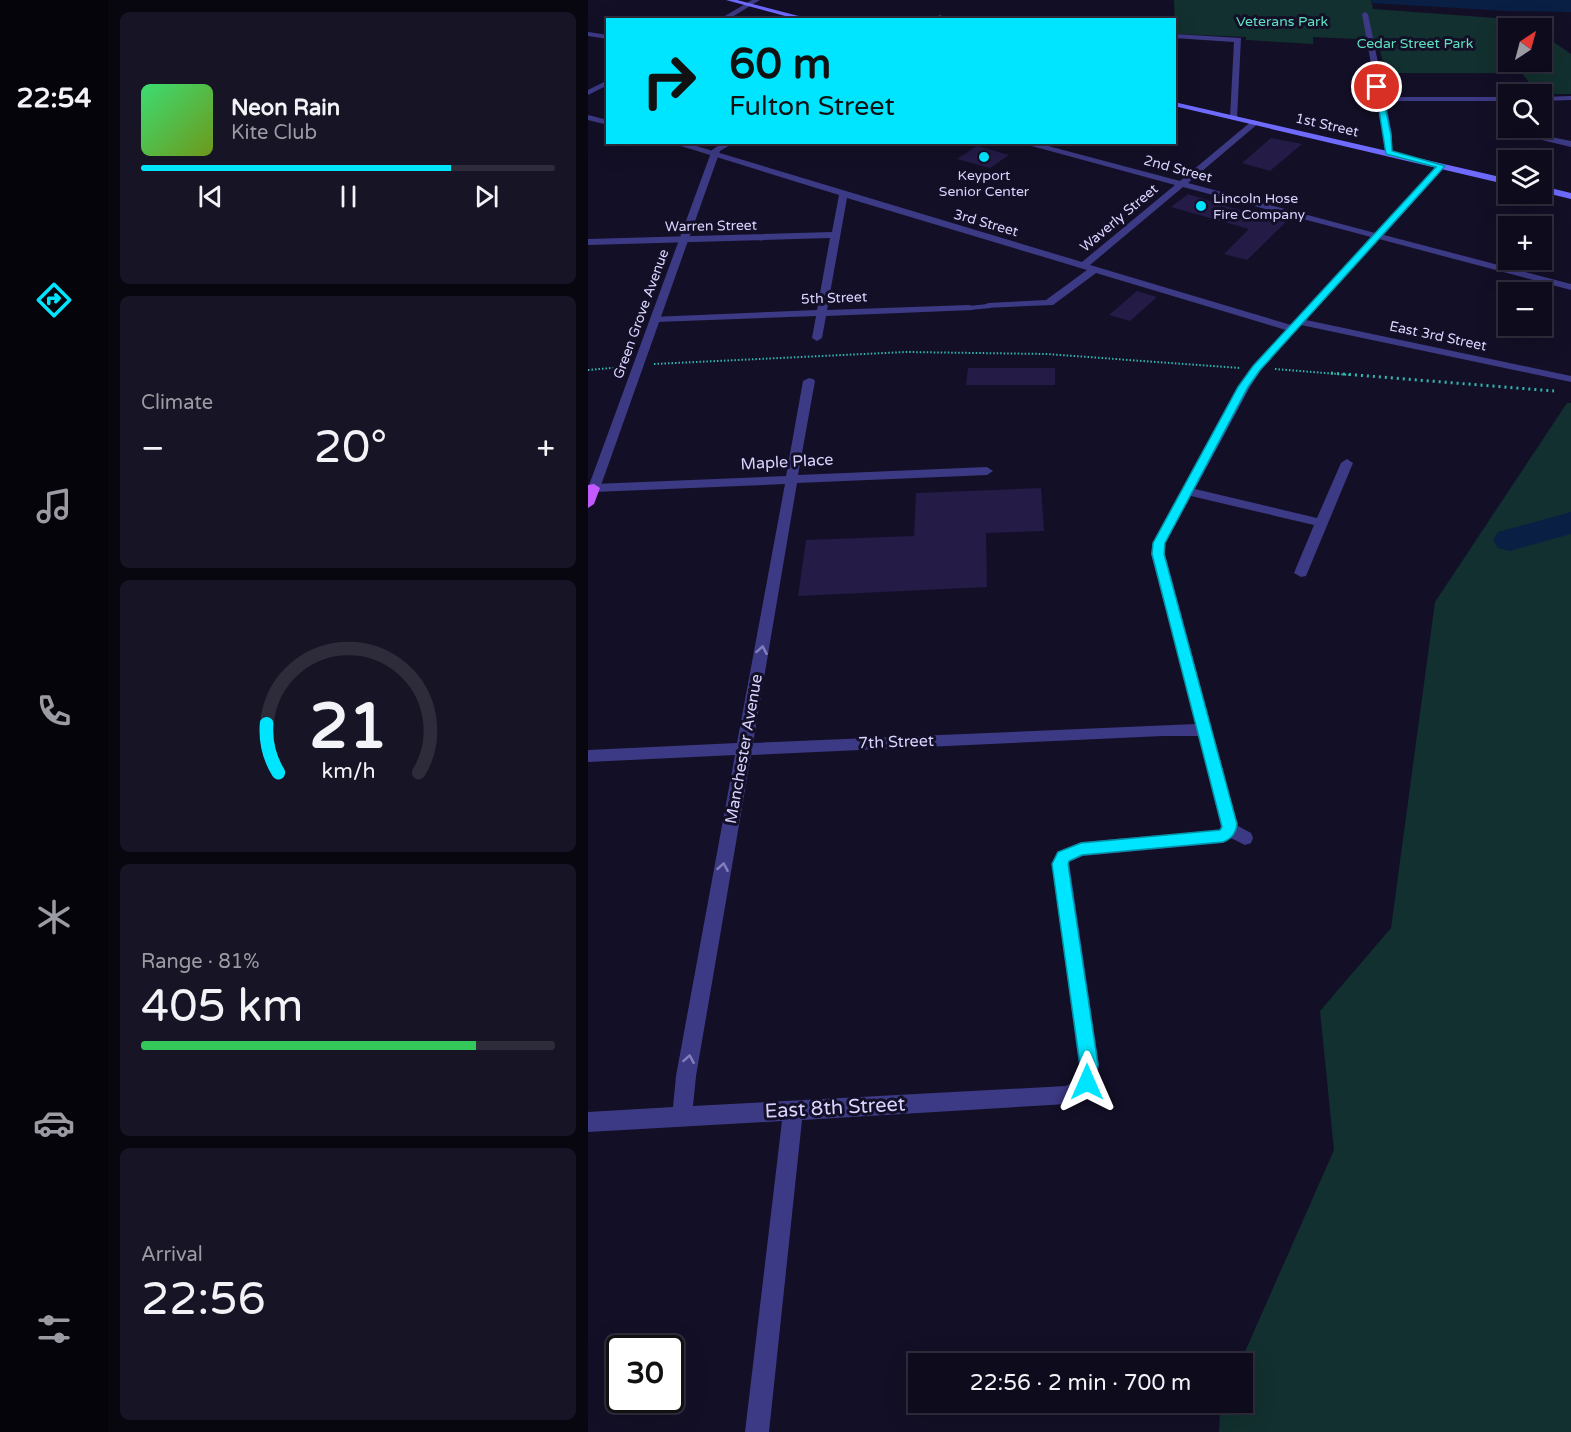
<!DOCTYPE html>
<meta charset="utf-8">
<style>
body{margin:0;font-family:"Varela Round",sans-serif;background:#171425;color:#f1f3f6;height:100vh;display:flex;flex-direction:column;font-size:22px;white-space:nowrap}
*{box-sizing:border-box;margin:0}
p{font-size:20px;color:#9b9ba3}
.icon{flex:none;width:33px;height:33px;fill:none;stroke:currentColor;stroke-width:2;stroke-linecap:round;stroke-linejoin:round}
.map{position:relative;flex:1;overflow:hidden}
.sheet{display:flex;flex-direction:column;gap:12px;padding:12px;background:#08060f;width:480px}
.sheet>*{flex:none}
.hud{position:absolute;left:18px;top:18px;width:570px;height:126px;border-radius:0px;box-shadow:0 6px 24px #0002,0 0 0 2px #2e2b3b;background:#00e5ff;color:#111;overflow:hidden}
.needle{width:39px;rotate:36deg}
.buttons{position:absolute;left:910px;top:18px;display:grid;gap:12px}
.buttons a{display:grid;place-items:center;width:54px;height:54px;border-radius:0px;background:#0e0b1c;box-shadow:0 6px 24px #0002,0 0 0 2px #2e2b3b;font-size:30px}
.speed{position:absolute;left:18px;top:1335px;display:flex;gap:12px;font-size:30px;font-weight:700;text-align:center}
.speed>*{display:grid;place-content:center;width:78px;height:78px;border-radius:50%;background:#0e0b1c;box-shadow:0 6px 24px #0002,0 0 0 2px #2e2b3b;line-height:1}
.speed .limit{border:3px solid #111;border-radius:9px;background:#fff;color:#111}
.pin{position:absolute;display:grid;place-items:center;width:51px;height:51px;color:#fff;margin:-26px;border:3px solid #fff;border-radius:50%;box-shadow:0 2px 6px #0007}
.me{position:absolute;width:66px;margin:-33px;rotate:0deg;stroke-linejoin:round;filter:drop-shadow(0 0 4px #0008)}
.turn{display:flex;align-items:center;gap:21px;height:126px;padding:0 24px;font-size:27px}
.turn .icon{width:78px;height:78px;stroke-width:2.5}
.turn b{display:block;font-size:42px;line-height:51px}
.big{font-size:45px;font-weight:600;line-height:1.1}
.sheet .widget{flex:1;display:flex;flex-direction:column;justify-content:center;gap:9px;min-width:0;padding:0 21px;border-radius:9px;background:#171425}
.sheet .dial{align-items:center;gap:0}
.dial svg{height:156px;overflow:visible;fill:none;stroke:#2e2b3b;stroke-width:7;stroke-linecap:round;text-anchor:middle}
.dial text{fill:#f1f3f6;stroke:none}
.song{display:flex;align-items:center;gap:18px}
.cover{width:72px;height:72px;border-radius:9px;background:linear-gradient(135deg,hsl(140 70% 55%),hsl(80 70% 35%))}
.played{height:6px;border-radius:3px;background:linear-gradient(90deg,#00e5ff 75%,#2e2b3b 75%)}
.keys{display:flex;justify-content:space-around;direction:ltr}
.heat{display:flex;justify-content:space-between;align-items:center;font-size:33px;direction:ltr}
.charge{height:9px;border-radius:4px;background:linear-gradient(90deg,#34c759 81%,#2e2b3b 0)}
.trip{position:absolute;left:320px;top:1353px;width:345px;height:60px;border-radius:0px;background:#0e0b1c;box-shadow:0 6px 24px #0002,0 0 0 2px #2e2b3b;font-weight:600;line-height:60px;text-align:center}
main{display:flex;flex:1;min-height:0}
.tab-bar{display:flex;flex-direction:column;width:108px;justify-content:space-around;align-items:center;background:#06040b;color:#9b9ba3}
.tab-bar .icon{width:42px;height:42px}
.tab-bar .active{color:#00e5ff}
.tab-bar b{font-size:27px;color:#f1f3f6}
.map>svg:first-child{display:block}
</style>
<main>
<nav class="tab-bar">
<b>22:54</b>
<svg class="icon active" aria-label="directions" viewBox="0 0 24 24"><path d="M12 3l9 9-9 9-9-9zM9 14v-3h6M13 9l2 2-2 2"/></svg>
<svg class="icon" aria-label="music" viewBox="0 0 24 24"><path d="M9 18V5l10-2v13"/><circle cx="6" cy="18" r="3"/><circle cx="16" cy="16" r="3"/></svg>
<svg class="icon" aria-label="phone" viewBox="0 0 24 24"><path d="M5 4h4l2 5-3 2q2 4 5 5l2-3 5 2v4C11 20 4 13 5 4z"/></svg>
<svg class="icon" aria-label="climate" viewBox="0 0 24 24"><path d="M12 3v18M4 7l16 10M4 17L20 7"/></svg>
<svg class="icon" aria-label="car" viewBox="0 0 24 24"><path d="M5 17H2v-5l4-1 3-4h7l3 4 3 1v5h-3M9 17h6M6 11h13"/><circle cx="7" cy="17" r="2"/><circle cx="17" cy="17" r="2"/></svg>
<svg class="icon" aria-label="filters" viewBox="0 0 24 24"><path d="M4 7h16M4 17h16"/><circle cx="9" cy="7" r="2"/><circle cx="15" cy="17" r="2"/></svg>
</nav>
<section class="sheet">
<div class="widget">
<div class="song"><i class="cover"></i><div><b>Neon Rain</b><p>Kite Club</p></div></div>
<div class="played"></div>
<div class="keys"><svg class="icon" aria-label="previous" viewBox="0 0 24 24"><path d="M18 5L8 12l10 7zM5 5v14"/></svg><svg class="icon" aria-label="pause" viewBox="0 0 24 24"><path d="M8 5v14M16 5v14"/></svg><svg class="icon" aria-label="next" viewBox="0 0 24 24"><path d="M6 5l10 7-10 7zM19 5v14"/></svg></div>
</div>
<div class="widget"><p>Climate</p>
<div class="heat"><a>−</a><b class="big">20°</b><a>+</a></div>
</div>
<div class="widget dial"><svg viewBox="0 0 100 80">
<path d="M14 69A42 42 0 1 1 86 69"/>
<path d="M14 69A42 42 0 0 1 8 44" stroke="#00e5ff"/>
<text x="50" y="56" font-size="32" font-weight="700">21</text>
<text x="50" y="72" font-size="11">km/h</text>
</svg></div>
<div class="widget"><p>Range · 81%</p><b class="big">405 km</b><div class="charge"></div></div>
<div class="widget"><p>Arrival</p><b class="big">22:56</b></div>
</section>
<div class="map">
<svg width="983" height="1432" viewBox="0 0 983 1432">
<rect width="100%" height="100%" fill="#130f26"/>
<g fill="#12302f">
<path d="M586 0H783L785 9 935 20 946 28H921V62H954V34L983 54V94H949L934 73H798L789 40 725 37V44L658 40V37L587 34Z"/>
<path d="M979 403H983V1432H631L632 1410 635 1403 654 1402V1364L652 1363 746 1150 732 1011 803 928 847 602Z"/>
</g>
<path fill="#0a1f44" d="M783 0H983V12L919 11 783 3Z"/>
<g fill="none" stroke-linecap="round" stroke-linejoin="round">
<path fill="#0a1f44" fill-rule="evenodd" d="M983 512V534L922 551 910 548 905 540 910 532Z"/>
</g>
<g fill="#241b47">
<path d="M683 138 714 144 682 171 654 163Z"/>
<path d="M389 146 421 155 402 168 369 159Z"/>
<path d="M600 194 641 207 699 221 659 260 636 254 661 229 583 207Z"/>
<path d="M549 291 569 297 542 321 521 315Z"/>
<path d="M380 368H467V385H378Z"/>
<path d="M453 488 456 531 398 533 399 587 210 596 218 540 326 536 328 493Z"/>
</g>
<g fill="none" stroke-linecap="round" stroke-linejoin="round">
<g stroke="#2fb8b0" stroke-width="2" stroke-dasharray="1.5 2" stroke-linecap="butt">
<path d="M66 364 318 352 458 354 652 368"/>
<path d="M687 369 762 375"/>
<path d="M0 370 35 367"/>
</g>
<path stroke="#2fb8b0" stroke-width="3" stroke-dasharray="2 4" stroke-linecap="butt" d="M743 373 966 391"/>
<g fill="#3d3a85" fill-rule="evenodd">
<path d="M352 15 354 16 349 20H342Z"/>
<path d="M400 304 404 306 403 308 381 310 377 308 381 306Z"/>
</g>
<g fill="#3d3a85" fill-rule="evenodd">
<path d="M164 0H172L139 20H130Z"/>
<path d="M777 12 780 14 797 97H921V101H798L804 135V153L797 155 796 135 774 14Z"/>
<path d="M426 16 433 19 434 20 424 19Z"/>
<path d="M0 32 20 35V39L0 36Z"/>
<path d="M586 34 653 38 649 119 642 117 646 42 586 38Z"/>
<path d="M20 80V85L0 95V90Z"/>
<path d="M983 96V100L954 101V97Z"/>
<path d="M0 115 20 120V125L0 120Z"/>
<path d="M665 120 672 122 600 183 787 233 850 164H856V168L796 235 983 284V290L791 239 718 320 983 376V382L713 325 673 370 662 387 607 489 729 518 753 463 759 459 765 463 718 576 713 577 706 573 726 525 603 496 577 543V554L650 826 663 833 665 838 663 843 657 845 643 838 635 843 495 856 481 862 511 1065C508 1087 499 1096 479 1104L214 1120 181 1432H157L194 1121 0 1132V1112L85 1107 88 1076 147 755 0 762V750L149 743 197 484 6 492 0 488 6 484 198 476 215 381 221 378 225 379 227 381 210 475 399 467 405 471 399 475 209 483 165 743 608 724 563 554 565 543 650 387 665 366 698 330 508 273 465 305 396 308 395 306 400 303 458 300 499 270 259 198 239 310 381 305 385 306V310L238 316 234 338 229 341 224 338 228 316 68 322 63 319 64 317 229 310 242 238 0 245V239L244 232 251 195 80 142H95L494 262 587 185 429 142H445L592 181ZM595 187 783 237 703 325 502 265ZM575 736H611L633 826 631 830 493 842 469 852 464 864 491 1065C490 1076 488 1080 478 1086L105 1106 108 1076 163 755Z"/>
<path d="M924 129 983 141V147L924 133Z"/>
</g>
<path fill="#3d3a85" fill-rule="evenodd" d="M136 142H147L132 151 12 488 6 492 2 491 0 488 124 150Z"/>
<g fill="#6f6bff" fill-rule="evenodd">
<path d="M138 0H149L226 20H212Z"/>
<path d="M586 102 921 179V185L586 106Z"/>
<path d="M954 186 983 193V199L954 192Z"/>
</g>
<path fill="#c25bff" fill-rule="evenodd" d="M6 484 12 488 6 504 0 508V485Z"/>
</g>
<defs><path id="oneway-chevron" d="M-2-3.5L2.5 0L-2 3.5" fill="none" stroke-width="1.6" stroke-linecap="round" stroke-linejoin="round" transform="scale(1.5)"/></defs>
<g stroke="#837fbc">
<use href="#oneway-chevron" transform="translate(174 650) rotate(-80)"/>
<use href="#oneway-chevron" transform="translate(135 867) rotate(-80)"/>
<use href="#oneway-chevron" transform="translate(101 1059) rotate(-80)"/>
</g>
<path fill="#00e5ff" stroke="#0095a6" stroke-width="1.5" d="M787 85 793 87 803 135 804 151 857 166 672 370 660 387 577 543 576 554 649 824C648 833 644 839 635 842L494 855 481 861 480 864 510 1065 505 1088 499 1091 493 1088 490 1082 492 1065 464 864 470 852 493 843 632 830 634 827 564 554 565 543 650 387 665 366 848 167 798 154Z"/>
<g fill="#00e5ff" stroke="#130f26" stroke-width="2">
<circle cx="396" cy="157" r="6"/>
<circle cx="613" cy="206" r="6"/>
</g>
<g text-anchor="middle" dominant-baseline="central" stroke-width="6" stroke-linejoin="round" paint-order="stroke">
<g font-size="14" fill="#5fe0c0" stroke="#130f26">
<text x="694" y="21">Veterans Park</text>
<text x="827" y="43">Cedar Street Park</text>
</g>
<g font-size="14" fill="#d9d4ff" stroke="#130f26">
<text transform="translate(739 125) rotate(13)">1st Street</text>
<text transform="translate(590 169) rotate(15)">2nd Street</text>
<text transform="translate(531 218) rotate(-40)">Waverly Street</text>
<text transform="translate(398 223) rotate(16)">3rd Street</text>
<text transform="translate(123 226) rotate(-1)">Warren Street</text>
<text transform="translate(246 298) rotate(-2)">5th Street</text>
<text transform="translate(53 314) rotate(-70)">Green Grove Avenue</text>
<text transform="translate(850 336) rotate(12)">East 3rd Street</text>
</g>
<g font-size="14" fill="#d9d4ff" stroke="#130f26">
<text x="396" y="175">Keyport<tspan x="396" dy="16">Senior Center</tspan></text>
<text x="625" y="198" text-anchor="start">Lincoln Hose<tspan x="625" dy="16">Fire Company</tspan></text>
</g>
<g font-size="16" fill="#d9d4ff" stroke="#130f26">
<text transform="translate(199 462) rotate(-3)">Maple Place</text>
<text transform="translate(308 742) rotate(-2)">7th Street</text>
<text transform="translate(156 749) rotate(-80)">Manchester Avenue</text>
</g>
<g font-size="20" fill="#d9d4ff" stroke="#130f26">
<text transform="translate(247 1108) rotate(-3)">East 8th Street</text>
</g>
</g>
</svg>
<div class="buttons">
<a><svg class="needle" viewBox="-14 -14 28 28"><path d="M0-13l5 13h-10z" fill="#e53935"/><path d="M0 13l5-13h-10z" fill="#9b9ba3"/></svg></a>
<a><svg class="icon" aria-label="search" viewBox="0 0 24 24"><circle cx="10" cy="10" r="6"/><path d="M15 15l6 6"/></svg></a>
<a><svg class="icon" aria-label="layers" viewBox="0 0 24 24"><path d="M12 4l9 5-9 5-9-5zM3 14l9 5 9-5"/></svg></a>
<a>+</a>
<a>−</a>
</div>
<div class="speed"><div class="limit">30</div></div>
<div class="pin" style="left:789px;top:87px;background:#d93025"><svg class="icon" aria-label="arrive" viewBox="0 0 24 24"><path d="M6 21V4h12l-3 4 3 4H6"/></svg></div>
<svg class="me" style="left:499px;top:1082px" viewBox="-20 -20 40 40"><path d="M0-17L14 15 0 8-14 15z" fill="#00e5ff" stroke="#fff" stroke-width="4"/></svg>
<div class="trip">22:56 · 2 min · 700 m</div>
<div class="hud">
<div class="turn"><svg class="icon" aria-label="right" viewBox="0 0 24 24"><path d="M7 20v-9h11M14 6l5 5-5 5"/></svg><div><b>60 m</b>Fulton Street</div></div>
</div>
</div>
</main>
